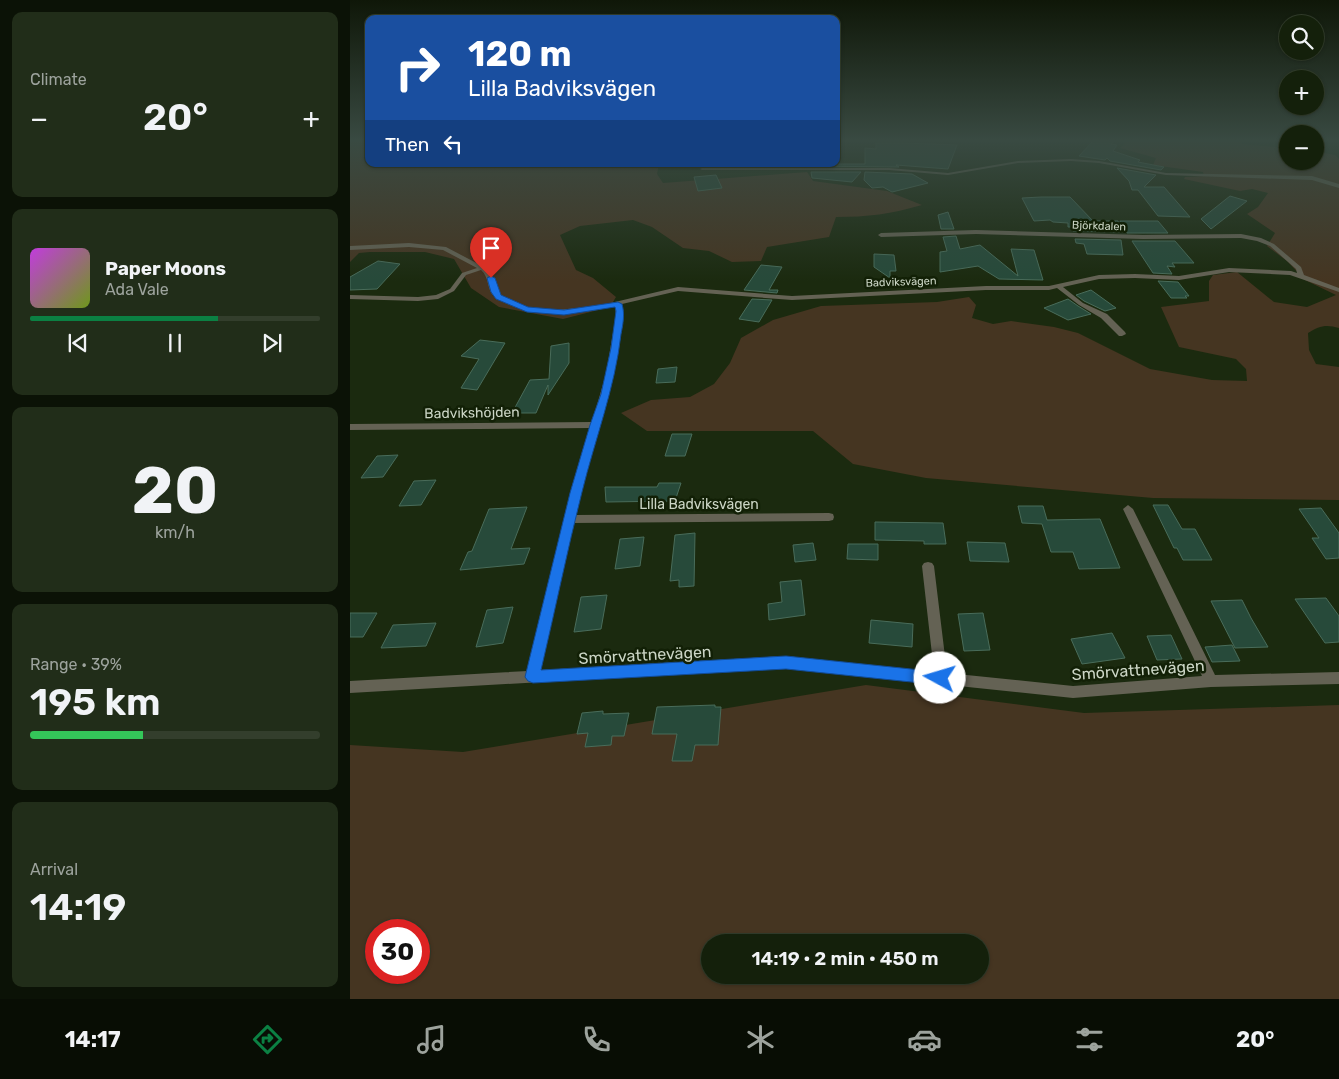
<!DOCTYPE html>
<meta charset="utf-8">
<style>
body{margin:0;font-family:Rubik,sans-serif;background:#212d19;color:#f1f3f6;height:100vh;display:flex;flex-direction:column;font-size:19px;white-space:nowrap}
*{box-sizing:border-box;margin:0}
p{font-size:16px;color:#9da39d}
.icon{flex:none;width:28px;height:28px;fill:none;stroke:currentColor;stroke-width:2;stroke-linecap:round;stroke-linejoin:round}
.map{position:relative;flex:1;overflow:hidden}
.sheet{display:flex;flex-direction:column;gap:12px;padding:12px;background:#0b1206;width:350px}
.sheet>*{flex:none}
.banner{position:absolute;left:15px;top:15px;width:475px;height:152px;border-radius:10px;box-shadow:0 1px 4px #0004,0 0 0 1px #333e2c;background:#1a4fa0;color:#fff;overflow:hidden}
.buttons{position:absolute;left:929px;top:15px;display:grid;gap:10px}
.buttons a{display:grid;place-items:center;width:45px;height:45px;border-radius:50%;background:#14200b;box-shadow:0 1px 4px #0004,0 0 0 1px #333e2c;font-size:25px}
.speed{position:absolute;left:15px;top:919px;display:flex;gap:10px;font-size:25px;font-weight:700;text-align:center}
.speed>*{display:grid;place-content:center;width:65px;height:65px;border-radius:50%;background:#14200b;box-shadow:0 1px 4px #0004,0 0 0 1px #333e2c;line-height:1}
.speed .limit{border:8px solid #d22;background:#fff;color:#111}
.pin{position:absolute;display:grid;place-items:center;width:42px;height:42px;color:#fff;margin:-51px -21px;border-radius:50% 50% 50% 0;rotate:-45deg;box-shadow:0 0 5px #0007}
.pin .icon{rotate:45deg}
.me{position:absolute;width:55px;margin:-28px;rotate:276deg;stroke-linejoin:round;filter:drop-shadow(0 0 4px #0008)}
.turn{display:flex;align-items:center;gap:18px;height:105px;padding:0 20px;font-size:22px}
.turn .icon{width:65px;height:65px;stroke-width:2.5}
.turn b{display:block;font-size:35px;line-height:42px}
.then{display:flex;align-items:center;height:48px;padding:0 20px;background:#0003;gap:10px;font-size:19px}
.big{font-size:38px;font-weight:600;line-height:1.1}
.sheet .widget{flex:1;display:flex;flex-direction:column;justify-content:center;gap:8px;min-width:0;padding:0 18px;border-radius:10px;background:#212d19}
.sheet .dial{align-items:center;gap:0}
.dial b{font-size:65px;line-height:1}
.song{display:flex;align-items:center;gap:15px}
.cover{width:60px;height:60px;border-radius:8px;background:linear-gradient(135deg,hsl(290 70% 55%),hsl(80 70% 35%))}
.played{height:5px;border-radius:2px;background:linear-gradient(90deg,#0b8043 65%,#333e2c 65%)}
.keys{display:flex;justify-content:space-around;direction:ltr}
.heat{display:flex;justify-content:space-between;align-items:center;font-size:28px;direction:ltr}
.charge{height:8px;border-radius:4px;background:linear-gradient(90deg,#34c759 39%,#333e2c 0)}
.trip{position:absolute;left:351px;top:934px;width:288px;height:50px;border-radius:25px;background:#14200b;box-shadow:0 1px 4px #0004,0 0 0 1px #333e2c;font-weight:600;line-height:50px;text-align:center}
.menu{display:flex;height:80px;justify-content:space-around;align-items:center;background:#080d04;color:#9da39d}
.menu .icon{width:35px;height:35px}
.menu .current{color:#0b8043}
.menu b{font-size:22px;color:#f1f3f6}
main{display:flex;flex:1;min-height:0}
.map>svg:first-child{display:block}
</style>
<main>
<section class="sheet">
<div class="widget"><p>Climate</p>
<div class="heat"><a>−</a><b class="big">20°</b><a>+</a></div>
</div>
<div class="widget">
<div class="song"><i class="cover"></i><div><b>Paper Moons</b><p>Ada Vale</p></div></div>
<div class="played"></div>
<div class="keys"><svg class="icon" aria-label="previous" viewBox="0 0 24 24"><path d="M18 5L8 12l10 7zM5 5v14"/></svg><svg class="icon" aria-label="pause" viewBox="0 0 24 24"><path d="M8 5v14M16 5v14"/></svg><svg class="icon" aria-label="next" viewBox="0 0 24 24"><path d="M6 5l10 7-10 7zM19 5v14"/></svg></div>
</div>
<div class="widget dial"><b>20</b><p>km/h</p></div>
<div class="widget"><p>Range · 39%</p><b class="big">195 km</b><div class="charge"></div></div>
<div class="widget"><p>Arrival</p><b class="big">14:19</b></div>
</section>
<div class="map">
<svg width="989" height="999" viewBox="0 0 989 999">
<rect width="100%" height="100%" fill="#1b2a0f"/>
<g fill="#453521" fill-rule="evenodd">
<path d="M0 141H19V164H309L307 174 313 183 457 172 463 181 537 191 572 205C541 214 518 217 486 217L479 237 417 247 411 261 382 262 359 251 333 248 302 227 283 220 230 226 210 235 226 270 243 278 266 297 260 307 213 319 149 307 121 288 104 259 75 252H20L9 253 0 262Z"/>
<path d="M770 141H890L892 144 937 148 938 161H965V151L985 155 989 159V328C976 324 969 326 958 333L959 350 966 364 989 367V500L803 498 576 478 503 464 463 431H297L271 413 301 400 340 397 364 384 380 363 391 338 423 320 471 306 587 302 619 297 626 305 622 318 643 324 661 321 704 327 728 333 800 369 862 380 897 381 896 369 886 359 829 347 811 307 859 301V281L863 275 887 272 924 302 957 307 986 295 955 280 937 261 917 246 925 233 897 214 908 207 918 193 902 189 890 191 834 179 835 177 854 176 853 172 803 165 806 158 770 148 776 143Z"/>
<path d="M516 685 734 713 989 705V999H0V745L113 752ZM26 930H69V972H26ZM360 942H630V975H360Z"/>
</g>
<g fill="#274a3a" stroke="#496c5a">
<path d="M743 141H764L761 144 767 145 763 151 790 160 788 162 814 167 811 170 760 161 757 158 755 160 729 156Z"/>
<path d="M526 143H553L607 145 598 169 546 165 549 167 459 166V164H515V148L526 149Z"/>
<path d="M767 168 806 175 794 187H814L840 217 808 216 788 190H782L779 181Z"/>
<path d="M461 172H511L502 182 462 178Z"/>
<path d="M515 172 562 174 578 183 542 192 533 187 522 188 514 180Z"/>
<path d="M366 175 372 188 348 191 344 177Z"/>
<path d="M880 196 897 201 861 229 851 219Z"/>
<path d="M691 197H720L743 221H768L770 232 723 231 721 227H718V223L703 222 700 220 684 221 672 198Z"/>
<path d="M598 212 604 229H591L588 215Z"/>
<path d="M770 221H808L818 233H777Z"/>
<path d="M606 236 610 249 630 245 668 276 661 249 684 250 693 280 649 279 628 266 590 272V252L597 251 593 237Z"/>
<path d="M725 239 771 240 773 255 737 254 734 244 726 243Z"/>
<path d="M782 241H825L844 263H822L825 267 817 266 822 274 803 273Z"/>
<path d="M524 254 544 255 546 271H540V278L524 267Z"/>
<path d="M28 261 50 264 27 289 0 290V277Z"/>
<path d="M411 265 432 267 419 290H428L427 293 394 290Z"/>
<path d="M808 281 828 282 839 296H835L837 298H821Z"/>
<path d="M741 290 766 308 755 311 734 301 726 295Z"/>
<path d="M402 299 422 300 409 322 389 319Z"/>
<path d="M718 299 728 306 741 314 718 320 694 308Z"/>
<path d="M130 340 155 343 127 390 111 388 129 359 111 356Z"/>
<path d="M219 343V363L198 395V385L186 413H162L180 380 199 379 201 346Z"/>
<path d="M327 367 325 382 306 383 308 369Z"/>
<path d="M322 434H342L335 456H315Z"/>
<path d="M48 455 33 477 11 478 27 456Z"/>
<path d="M86 480 71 505 49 506 64 481Z"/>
<path d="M309 483H331L325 501 256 502 255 487H307Z"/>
<path d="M803 505H818L832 529H845L862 560H833L827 548H824Z"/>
<path d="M668 506H693L697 520 750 519 770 568 729 569 723 552H701L692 524 672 523Z"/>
<path d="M177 507 161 549 180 548 174 564 110 570 118 552 122 551 139 509Z"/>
<path d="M971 508 989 533V558L976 559 962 538H969L949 509Z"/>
<path d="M525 522 593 523 596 544H574V541L525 540Z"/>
<path d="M345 533 344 586 329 587V580L320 581 325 535Z"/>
<path d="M294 537 290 566 265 569 270 539Z"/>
<path d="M617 542 655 543 659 562 620 561Z"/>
<path d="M463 543 466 560 445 562 443 545Z"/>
<path d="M498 544H528V560L497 559Z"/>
<path d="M451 580 455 615 419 620 418 604 432 602 430 582Z"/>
<path d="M257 595 251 629 224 632 231 597Z"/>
<path d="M976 598 989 616V642L975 643 945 599Z"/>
<path d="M892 600 901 618 918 647 885 648 861 601Z"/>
<path d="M163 607 153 643 126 647 137 610Z"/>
<path d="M0 613H27L13 637H0Z"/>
<path d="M633 613 640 650 614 651 608 614Z"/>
<path d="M521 620 563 624 562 647 519 643Z"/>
<path d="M86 623 76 646 31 648 43 625Z"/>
<path d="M762 633 775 658 732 664 721 639Z"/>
<path d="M821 635 832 659 807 660 797 636Z"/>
<path d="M882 645 890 661 862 662 855 647Z"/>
<path d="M365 705V707H371L368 745H345L342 761H322L327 734H302L307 707Z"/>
<path d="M253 711V714L279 713 274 736H262L261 745 235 747 238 733 227 734 232 713Z"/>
</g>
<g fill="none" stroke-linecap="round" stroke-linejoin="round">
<g fill="#646254" fill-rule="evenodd">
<path d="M721 159 749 161 816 173 962 176 989 184V188L962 180 816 175 749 163 721 161 668 163 598 175 539 170H352L350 169 352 168H539L598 173 668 161Z"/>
<path d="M626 230 793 235 891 234 911 238 924 244 951 267 954 275 989 288V292L940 275 879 272 829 280 785 278 749 279 713 287 733 303 757 314 775 332 776 334 772 336H769L751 318 729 305 707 288 699 290H636L442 300 328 291 272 304 273 323 264 374 225 515 479 513 483 514 484 517 483 520 479 521 223 523 191 670 436 656 584 672 572 566 574 563 578 562 582 563 584 566 597 673 723 686 852 676 773 509 778 505 783 509 865 675 989 672V684L861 687 723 698 436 668 0 693V681L178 671 215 515 240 428 0 430V424L242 422 256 374 266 315 265 306C231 314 195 318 162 306 155 303 147 300 142 294 137 287 139 277 131 270L116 275 104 291 88 299 68 301 0 299V295L68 297 86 295 100 289 112 273 127 268 93 250 59 247 0 250V246L59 243 96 247 134 267 141 273 148 292 157 300 178 307 207 310 248 306 328 287 442 296 636 286H699L749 275 785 274 829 276 879 268 941 271 947 273 946 269 920 246 907 241 891 238 793 239 626 234 531 237 528 235 531 233Z"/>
</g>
</g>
<linearGradient id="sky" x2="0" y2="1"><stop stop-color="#0f1708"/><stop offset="0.5" stop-color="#394a42"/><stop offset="1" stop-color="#394a42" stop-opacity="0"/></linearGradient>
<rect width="989" height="281" fill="url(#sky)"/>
<path fill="#1a73e8" stroke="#114b97" d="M141 276 145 278 151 295 178 307 214 310 268 302 272 304C275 314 273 324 271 334 265 388 245 439 232 492 217 551 205 611 191 670L436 656 590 672 596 674 598 678 596 683 590 685 436 669 183 683 178 681 175 677 220 493 240 425 251 394 261 348 266 311 265 307 214 315 177 312 146 299 141 292 137 278Z"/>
<g text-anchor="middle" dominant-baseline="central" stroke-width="5" stroke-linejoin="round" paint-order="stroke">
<g font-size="11" fill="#cbd5c5" stroke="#122006">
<text transform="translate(749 226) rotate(2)">Björkdalen</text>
<text transform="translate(551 282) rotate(-2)">Badviksvägen</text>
</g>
<g font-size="14" fill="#cbd5c5" stroke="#122006">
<text transform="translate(122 413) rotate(-1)">Badvikshöjden</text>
<text x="349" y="504">Lilla Badviksvägen</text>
</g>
<g font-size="16" fill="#cbd5c5" stroke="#122006">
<text transform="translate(295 655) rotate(-3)">Smörvattnevägen</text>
<text transform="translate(788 670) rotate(-4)">Smörvattnevägen</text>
</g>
</g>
</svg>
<div class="buttons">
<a><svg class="icon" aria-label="search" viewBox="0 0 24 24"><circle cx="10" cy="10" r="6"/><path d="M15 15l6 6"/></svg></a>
<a>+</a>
<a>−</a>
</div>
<div class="speed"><div class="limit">30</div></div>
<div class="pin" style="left:141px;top:278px;background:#d93025"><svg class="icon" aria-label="arrive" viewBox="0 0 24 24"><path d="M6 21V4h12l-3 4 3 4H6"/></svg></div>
<svg class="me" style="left:590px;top:678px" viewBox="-20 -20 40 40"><circle r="19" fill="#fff"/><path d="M0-13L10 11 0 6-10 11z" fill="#1a73e8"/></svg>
<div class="trip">14:19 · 2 min · 450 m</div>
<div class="banner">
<div class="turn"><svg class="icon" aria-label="right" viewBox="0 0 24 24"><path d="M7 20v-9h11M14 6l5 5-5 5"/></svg><div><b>120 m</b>Lilla Badviksvägen</div></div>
<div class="then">Then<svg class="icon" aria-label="left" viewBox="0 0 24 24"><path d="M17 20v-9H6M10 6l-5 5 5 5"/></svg></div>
</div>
</div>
</main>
<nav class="menu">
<b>14:17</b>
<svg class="icon current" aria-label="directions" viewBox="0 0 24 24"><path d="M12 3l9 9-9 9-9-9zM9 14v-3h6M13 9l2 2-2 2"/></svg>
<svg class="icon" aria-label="music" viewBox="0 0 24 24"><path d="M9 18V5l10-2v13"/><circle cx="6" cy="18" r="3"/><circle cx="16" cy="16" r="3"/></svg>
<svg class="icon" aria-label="phone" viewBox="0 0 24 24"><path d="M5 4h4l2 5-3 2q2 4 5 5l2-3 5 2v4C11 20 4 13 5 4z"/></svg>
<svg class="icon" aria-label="climate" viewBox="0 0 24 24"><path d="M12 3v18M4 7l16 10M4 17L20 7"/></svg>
<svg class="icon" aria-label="car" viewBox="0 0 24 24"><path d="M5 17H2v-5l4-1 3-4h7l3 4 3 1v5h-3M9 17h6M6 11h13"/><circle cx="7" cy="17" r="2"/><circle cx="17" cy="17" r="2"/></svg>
<svg class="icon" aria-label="filters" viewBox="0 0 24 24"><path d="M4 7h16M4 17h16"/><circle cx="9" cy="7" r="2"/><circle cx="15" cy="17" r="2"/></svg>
<b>20°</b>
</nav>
